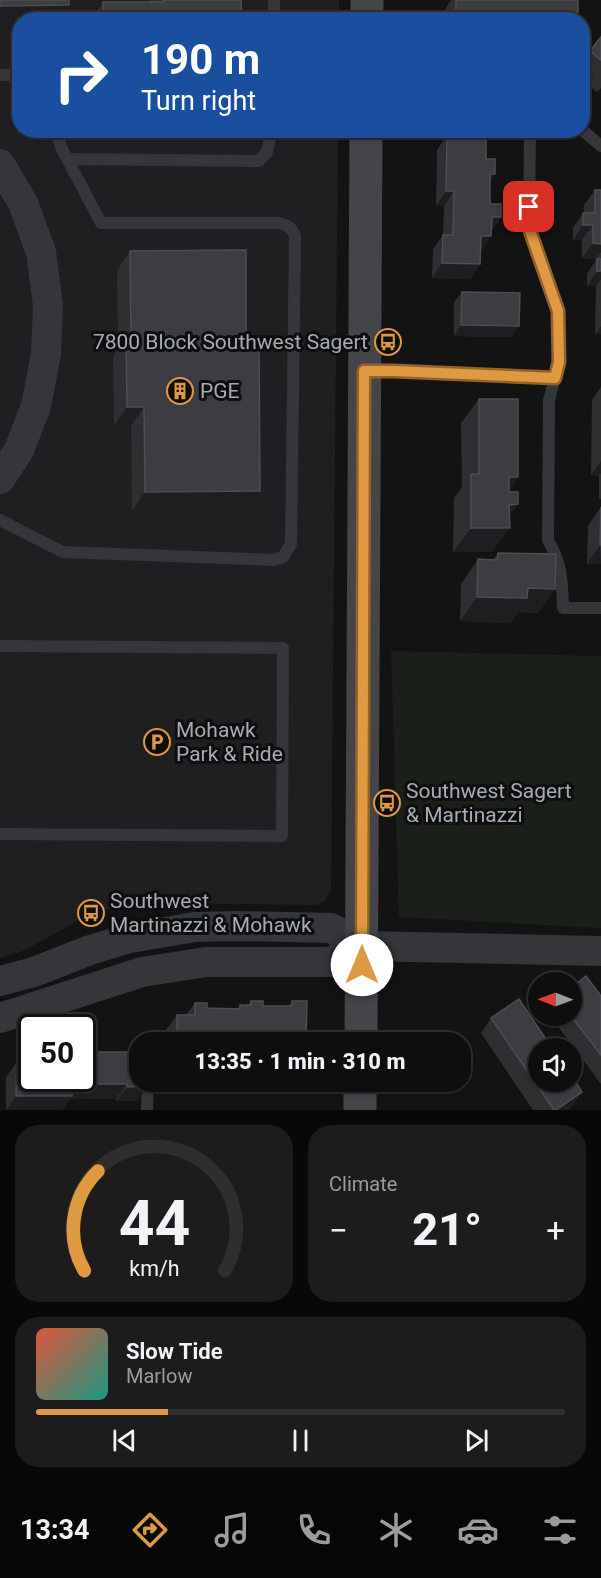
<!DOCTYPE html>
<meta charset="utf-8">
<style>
body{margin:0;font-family:Roboto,sans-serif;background:#1c1c1d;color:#f1f3f6;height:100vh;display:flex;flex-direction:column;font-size:22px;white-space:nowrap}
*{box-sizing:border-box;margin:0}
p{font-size:20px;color:#9b9c9e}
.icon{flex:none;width:33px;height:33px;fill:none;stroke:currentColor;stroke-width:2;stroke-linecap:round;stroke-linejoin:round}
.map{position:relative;height:1110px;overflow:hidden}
.details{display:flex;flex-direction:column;gap:15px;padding:15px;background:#080808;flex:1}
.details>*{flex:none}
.guide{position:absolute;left:12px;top:12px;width:578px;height:126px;border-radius:24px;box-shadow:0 2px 4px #0004,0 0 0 2px #2e2e2f;background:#1a4fa0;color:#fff;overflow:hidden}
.needle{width:39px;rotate:271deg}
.fabs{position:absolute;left:528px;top:972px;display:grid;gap:12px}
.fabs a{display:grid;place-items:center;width:54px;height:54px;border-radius:50%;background:#0e0e0f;box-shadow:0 2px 4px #0004,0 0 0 2px #2e2e2f;font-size:30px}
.speed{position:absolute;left:18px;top:1014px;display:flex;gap:12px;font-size:30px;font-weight:700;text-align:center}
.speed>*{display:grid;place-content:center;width:78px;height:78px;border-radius:50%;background:#0e0e0f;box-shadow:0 2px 4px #0004,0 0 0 2px #2e2e2f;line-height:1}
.speed .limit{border:3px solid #111;border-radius:9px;background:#fff;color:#111}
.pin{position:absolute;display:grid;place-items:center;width:51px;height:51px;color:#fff;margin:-26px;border-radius:12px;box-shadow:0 3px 9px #0006}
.me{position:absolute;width:66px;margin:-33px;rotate:0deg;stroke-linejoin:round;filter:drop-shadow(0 0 4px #0008)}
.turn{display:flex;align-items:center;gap:21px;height:126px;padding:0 30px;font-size:27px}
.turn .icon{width:78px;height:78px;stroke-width:2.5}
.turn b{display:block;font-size:42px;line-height:51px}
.big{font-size:45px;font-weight:800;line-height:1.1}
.details .card{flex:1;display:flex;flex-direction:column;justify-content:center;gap:9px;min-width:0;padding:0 21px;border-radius:24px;background:#1c1c1d}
.details .dial{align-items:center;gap:0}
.dial svg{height:156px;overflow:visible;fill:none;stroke:#2e2e2f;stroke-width:7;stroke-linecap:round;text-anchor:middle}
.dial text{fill:#f1f3f6;stroke:none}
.song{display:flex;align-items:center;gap:18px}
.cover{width:72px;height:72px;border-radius:9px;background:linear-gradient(135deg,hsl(10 70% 55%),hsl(170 70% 35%))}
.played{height:6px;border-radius:3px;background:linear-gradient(90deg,#df9940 25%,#2e2e2f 25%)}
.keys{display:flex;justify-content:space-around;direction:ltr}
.heat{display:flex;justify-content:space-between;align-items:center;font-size:33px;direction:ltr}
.details .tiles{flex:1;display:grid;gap:15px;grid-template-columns:1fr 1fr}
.card:last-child{grid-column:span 2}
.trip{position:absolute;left:129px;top:1032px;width:342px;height:60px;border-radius:24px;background:#0e0e0f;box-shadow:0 2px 4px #0004,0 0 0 2px #2e2e2f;font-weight:800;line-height:60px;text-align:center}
.tab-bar{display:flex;height:96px;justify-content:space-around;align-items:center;background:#060606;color:#9b9c9e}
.tab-bar .icon{width:42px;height:42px}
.tab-bar .selected{color:#df9940}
.tab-bar b{font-size:27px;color:#f1f3f6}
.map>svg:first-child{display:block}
</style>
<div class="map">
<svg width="601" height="1110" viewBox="0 0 601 1110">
<rect width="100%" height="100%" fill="#131314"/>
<path fill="#1f1f21" d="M0 0H339V19L20 20V130L338 131 331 888 326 900 317 905 139 903 94 912 23 951 0 958Z"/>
<path fill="#1a1f1a" d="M391 651 601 656V928L399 917Z"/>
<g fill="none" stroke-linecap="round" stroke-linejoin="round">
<g stroke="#343639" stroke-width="12">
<path d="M274 20V0"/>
<path d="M0 75H14L20 78"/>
<path d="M530 130 529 228 558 311 559 362 549 400 548 540C562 564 562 580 563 608H601"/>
<path d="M582 130 601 146"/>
<path d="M67 159 259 161 267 152 272 130"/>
<path d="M365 371H394L555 378"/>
<path d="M0 520 63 552 274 560 283 557 291 544 295 236C292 227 287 225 279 223H101L62 149 55 130"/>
<path d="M0 646 283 648 282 836 0 834"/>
<path d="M147 1110 148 1082"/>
</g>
<g stroke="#343639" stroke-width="30">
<path d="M0 164 23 203 41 252 48 305 46 354 36 406 19 450 0 479"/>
<path d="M0 981 34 972 90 950 130 938 195 927 238 926 331 928 362 946"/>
<path d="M0 1018 142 972 206 962H330L362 946 601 951"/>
</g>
<g stroke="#434549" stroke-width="33">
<path d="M367 20V0"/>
<path d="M361 1042 366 130"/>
<path d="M360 1110V1082"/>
</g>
</g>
<g fill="#2f2f32">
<path d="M150 0H241L242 20H91L103 2H150Z"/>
<path d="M451 0H578V20H445L446 8Z"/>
<path d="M601 37V88L597 92 588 85 593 77 582 68V62Z"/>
<path d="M447 135 486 159 490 181V204L501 217 492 230 481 251 480 264 470 279 432 278 433 249 443 235 444 206H436L437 150Z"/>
<path d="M595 190H601V334H595L596 286H587V274L596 260V259L582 258V240H573V228L583 213H584V205Z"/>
<path d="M130 251 246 338 260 491 247 510 132 511 131 426H114L113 356 118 349 117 270Z"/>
<path d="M462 292 512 337 454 336V302Z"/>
<path d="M601 387V499H599V476L591 475 592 400Z"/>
<path d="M479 399 518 477 509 490V492L518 504 509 517 492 552H453L454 498 462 487 461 423Z"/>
<path d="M601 507V564H587L588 526Z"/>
<path d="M498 553 555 589 538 613 518 612 510 623 460 621 461 584 478 559 493 560Z"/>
<path d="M601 996V1084L550 1016H572Z"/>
<path d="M251 1001 263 1006H288L292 1001 306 1042H166V1030L177 1015H186L195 1003 207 1008 237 1009 240 1005H248Z"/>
<path d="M491 1018 572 1107 567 1110H533L481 1033Z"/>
<path d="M129 1057 137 1101H116V1099H70L62 1110H6V1077L17 1062 32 1078Z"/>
</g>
<g fill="#1e1e20">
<path d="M69 5 59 20H20V24H0V6Z"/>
<path d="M490 174H495L484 189Z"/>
<path d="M446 191H454L444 206H436Z"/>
<path d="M492 217H501L490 232Z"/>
<path d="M583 225H593L582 240H573Z"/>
<path d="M481 236H491L481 251H470Z"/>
<path d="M593 243 601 244V252L596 259 582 258Z"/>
<path d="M442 263 480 264 470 279 432 278Z"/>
<path d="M597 271H601V279L596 286H587Z"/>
<path d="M461 325 519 326 512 337 454 336Z"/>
<path d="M601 326V334H595Z"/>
<path d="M127 407H144L131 426H114Z"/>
<path d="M601 461V473L599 476 591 475Z"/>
<path d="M509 477H518L501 501Z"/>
<path d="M260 491 247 510 132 511 145 492Z"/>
<path d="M518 504 502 528H510L492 552H453L471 528 509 505Z"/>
<path d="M600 545 601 564H587Z"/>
<path d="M528 588 555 589 538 613 518 612 510 623 460 621 477 597Z"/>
<path d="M261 1038 293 1039 290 1042H249Z"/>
<path d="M205 1041H239L238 1042H203Z"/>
<path d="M71 1084H127L116 1099H70L62 1110H6L16 1096Z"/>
<path d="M148 1086 137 1101H116L127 1087Z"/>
<path d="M582 1092 572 1107 567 1110H556Z"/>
</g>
<g fill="#3c3d40" stroke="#4c4e52" stroke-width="1.5">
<path d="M0 0H69V5L0 6Z"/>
<path d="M163 0H241L242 20H103V2H163Z"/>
<rect x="456" y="0" width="122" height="20"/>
<path d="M601 37V60L590 51Z"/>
<path d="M447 135H486V159H495V174H490V204H501V217H492L491 236H481L480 264 442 263 443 235H453L454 191H446Z"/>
<path d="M595 190H601V244L593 243V225H583V213H595Z"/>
<path d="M246 250V338H259L260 491 145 492 144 407H127L126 337H131L130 251Z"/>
<rect x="597" y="259" width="4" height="12"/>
<path d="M462 292 520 293 519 326 461 325Z"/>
<path d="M479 399H518V477H509V492H518V504L509 505 510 528H471V474H479Z"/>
<path d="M601 507V545H600Z"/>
<path d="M498 553 556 554 555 589 528 588 527 598 477 597 478 559 497 560Z"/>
<path d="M586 976 601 996V1055L571 1016 572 987Z"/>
<path d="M519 999 552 1048H538V1082H572V1076L582 1092 556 1110H554L491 1018Z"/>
<path d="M251 1001H263V1006H292V1001H307L306 1042H292L293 1039 261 1038V1042L250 1041V1042H239V1041H205V1042H177V1015H195V1003H207V1008L240 1009V1005H251Z"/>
<path d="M82 1052H129V1057L140 1056V1082H147L148 1086 127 1087V1084H71L72 1096H16L17 1062H32V1078H82Z"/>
</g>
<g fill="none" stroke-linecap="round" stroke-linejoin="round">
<defs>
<path id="route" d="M362 965 364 371H394L555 378 559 362 558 311 529 228V207"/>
</defs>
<use href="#route" stroke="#91632a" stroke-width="15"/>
<use href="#route" stroke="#df9940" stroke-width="10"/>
</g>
<defs>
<symbol id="bus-ring" viewBox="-11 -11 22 22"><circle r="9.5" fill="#0e0e0f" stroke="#df9940" stroke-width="1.5"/><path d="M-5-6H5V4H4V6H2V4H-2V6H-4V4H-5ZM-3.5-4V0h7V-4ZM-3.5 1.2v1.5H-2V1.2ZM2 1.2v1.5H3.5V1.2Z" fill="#df9940"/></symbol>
<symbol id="building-ring" viewBox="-11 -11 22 22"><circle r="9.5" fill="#0e0e0f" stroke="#df9940" stroke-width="1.5"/><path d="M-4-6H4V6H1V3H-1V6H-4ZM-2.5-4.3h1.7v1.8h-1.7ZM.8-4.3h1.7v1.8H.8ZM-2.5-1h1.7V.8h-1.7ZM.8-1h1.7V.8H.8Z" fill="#df9940"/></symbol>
<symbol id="parking-ring" viewBox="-11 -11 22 22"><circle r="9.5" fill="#0e0e0f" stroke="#df9940" stroke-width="1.5"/><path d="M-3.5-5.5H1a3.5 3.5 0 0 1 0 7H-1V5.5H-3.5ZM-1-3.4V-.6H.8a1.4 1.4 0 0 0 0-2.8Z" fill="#df9940"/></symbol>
</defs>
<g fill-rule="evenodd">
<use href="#bus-ring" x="373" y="327" width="30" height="30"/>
<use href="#building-ring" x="165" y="376" width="30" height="30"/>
<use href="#parking-ring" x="142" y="727" width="30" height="30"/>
<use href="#bus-ring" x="372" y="788" width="30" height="30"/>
<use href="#bus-ring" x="76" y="898" width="30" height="30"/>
</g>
<g text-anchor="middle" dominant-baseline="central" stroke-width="6" stroke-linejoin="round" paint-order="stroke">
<g font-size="21" fill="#a6acb3" stroke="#0e0e0f" text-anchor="start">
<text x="368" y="342" text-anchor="end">7800 Block Southwest Sagert</text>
<text x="200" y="391">PGE</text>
<text x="176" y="730">Mohawk<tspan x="176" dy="24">Park &amp; Ride</tspan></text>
<text x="406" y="791">Southwest Sagert<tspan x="406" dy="24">&amp; Martinazzi</tspan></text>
<text x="110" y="901">Southwest<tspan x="110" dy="24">Martinazzi &amp; Mohawk</tspan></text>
</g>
</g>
</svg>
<div class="fabs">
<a><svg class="needle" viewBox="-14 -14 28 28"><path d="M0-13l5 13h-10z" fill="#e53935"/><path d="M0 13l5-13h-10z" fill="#9b9c9e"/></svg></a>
<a><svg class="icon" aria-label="sound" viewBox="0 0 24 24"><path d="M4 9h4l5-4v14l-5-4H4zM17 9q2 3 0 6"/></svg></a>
</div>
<div class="speed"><div class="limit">50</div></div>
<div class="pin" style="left:529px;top:207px;background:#d93025"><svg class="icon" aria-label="arrive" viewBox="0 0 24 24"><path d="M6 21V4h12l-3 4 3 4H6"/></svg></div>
<svg class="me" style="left:362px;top:965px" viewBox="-20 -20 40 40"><circle r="19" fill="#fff"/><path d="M0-13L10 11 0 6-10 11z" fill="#df9940"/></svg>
<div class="trip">13:35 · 1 min · 310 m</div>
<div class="guide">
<div class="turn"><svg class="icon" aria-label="right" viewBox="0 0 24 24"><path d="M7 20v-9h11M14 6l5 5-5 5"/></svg><div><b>190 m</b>Turn right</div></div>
</div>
</div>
<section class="details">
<div class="tiles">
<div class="card dial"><svg viewBox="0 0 100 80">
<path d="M14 69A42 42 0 1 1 86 69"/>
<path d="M14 69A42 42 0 0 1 21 18" stroke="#df9940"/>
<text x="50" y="56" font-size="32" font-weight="700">44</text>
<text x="50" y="72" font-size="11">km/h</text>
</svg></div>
<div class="card"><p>Climate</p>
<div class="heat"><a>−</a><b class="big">21°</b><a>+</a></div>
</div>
<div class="card">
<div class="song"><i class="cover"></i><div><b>Slow Tide</b><p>Marlow</p></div></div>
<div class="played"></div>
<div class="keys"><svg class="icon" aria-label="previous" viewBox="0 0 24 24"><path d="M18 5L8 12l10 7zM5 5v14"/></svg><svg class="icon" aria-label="pause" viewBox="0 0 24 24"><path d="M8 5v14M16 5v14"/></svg><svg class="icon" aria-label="next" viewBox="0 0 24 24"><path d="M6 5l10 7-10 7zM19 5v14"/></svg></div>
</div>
</div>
</section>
<nav class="tab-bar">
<b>13:34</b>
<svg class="icon selected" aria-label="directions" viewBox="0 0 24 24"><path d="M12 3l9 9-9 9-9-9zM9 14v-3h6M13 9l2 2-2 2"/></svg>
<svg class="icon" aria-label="music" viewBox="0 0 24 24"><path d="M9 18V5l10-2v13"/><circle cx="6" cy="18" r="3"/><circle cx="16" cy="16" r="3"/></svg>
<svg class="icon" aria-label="phone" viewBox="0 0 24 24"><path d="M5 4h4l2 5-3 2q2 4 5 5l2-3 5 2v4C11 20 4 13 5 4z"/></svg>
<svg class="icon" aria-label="climate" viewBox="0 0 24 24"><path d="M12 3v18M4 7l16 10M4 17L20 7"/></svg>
<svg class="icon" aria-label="car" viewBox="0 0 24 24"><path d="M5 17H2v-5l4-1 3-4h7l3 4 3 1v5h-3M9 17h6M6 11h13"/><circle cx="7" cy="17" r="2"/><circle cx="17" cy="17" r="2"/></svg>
<svg class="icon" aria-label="filters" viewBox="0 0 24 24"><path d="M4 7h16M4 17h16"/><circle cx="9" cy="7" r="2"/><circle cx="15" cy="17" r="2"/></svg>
</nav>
